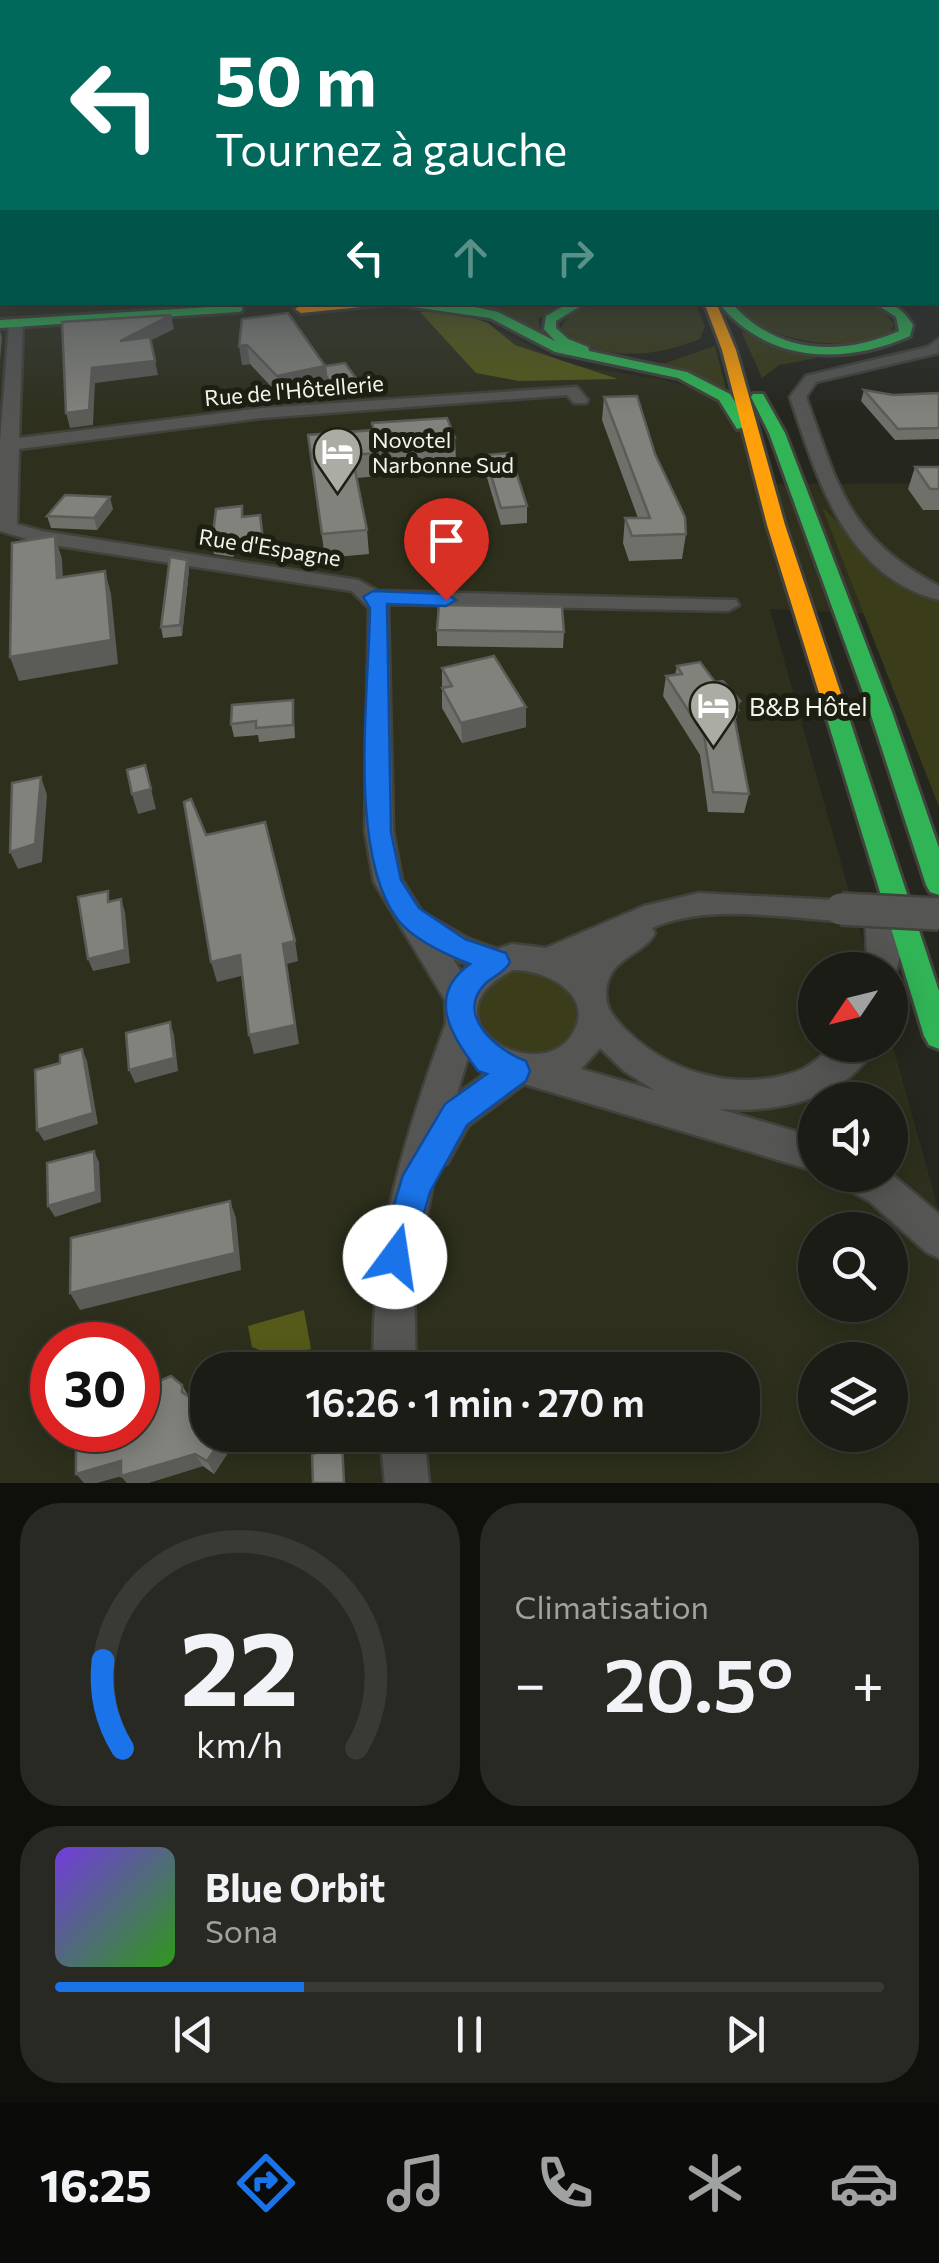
<!DOCTYPE html>
<html lang="fr">
<meta charset="utf-8">
<style>
body{margin:0;font-family:Commissioner,sans-serif;background:#292923;color:#f1f3f6;height:100vh;display:flex;flex-direction:column;font-size:38px;white-space:nowrap}
*{box-sizing:border-box;margin:0}
p{font-size:32px;color:#a0a1a1}
.icon{flex:none;width:55px;height:55px;fill:none;stroke:currentColor;stroke-width:2;stroke-linecap:round;stroke-linejoin:round}
.map{position:relative;height:1483px;overflow:hidden}
.drawer{display:flex;flex-direction:column;gap:20px;padding:20px;background:#0f0f0c;flex:1}
.drawer>*{flex:none}
.guide{position:absolute;left:0px;top:0px;width:940px;height:305px;box-shadow:0 5px 25px #0003,0 0 0 2px #3a3a35;background:#00695c;color:#fff;overflow:hidden}
.needle{width:65px;rotate:235deg}
.controls{position:absolute;left:798px;top:952px;display:grid;gap:20px}
.controls a{display:grid;place-items:center;width:110px;height:110px;border-radius:50%;background:#1c1c16;box-shadow:0 5px 25px #0003,0 0 0 2px #3a3a35;font-size:50px}
.speed{position:absolute;left:30px;top:1322px;display:flex;gap:20px;font-size:50px;font-weight:700;text-align:center}
.speed>*{display:grid;place-content:center;width:130px;height:130px;border-radius:50%;background:#1c1c16;box-shadow:0 5px 25px #0003,0 0 0 2px #3a3a35;line-height:1}
.speed .limit{border:15px solid #d22;background:#fff;color:#111}
.pin{position:absolute;display:grid;place-items:center;width:85px;height:85px;color:#fff;margin:-102px -42px;border-radius:50% 50% 50% 0;rotate:-45deg;box-shadow:0 0 10px #0007}
.pin .icon{rotate:45deg}
.me{position:absolute;width:110px;margin:-55px;rotate:14deg;stroke-linejoin:round;filter:drop-shadow(0 0 8px #0008)}
.turn{display:flex;align-items:center;gap:35px;height:210px;padding:0 50px;font-size:45px}
.turn .icon{width:130px;height:130px;stroke-width:2.5}
.turn b{display:block;font-size:70px;line-height:85px}
.lanes{display:flex;align-items:center;height:95px;padding:0 50px;background:#0003;justify-content:center;gap:50px;direction:ltr}
.lanes .off{opacity:.35}
.big{font-size:75px;font-weight:600;line-height:1.1}
.drawer .tile{flex:1;display:flex;flex-direction:column;justify-content:center;gap:15px;min-width:0;padding:0 35px;border-radius:40px;background:#292923}
.drawer .dial{align-items:center;gap:0}
.dial svg{height:260px;overflow:visible;fill:none;stroke:#3a3a35;stroke-width:7;stroke-linecap:round;text-anchor:middle}
.dial text{fill:#f1f3f6;stroke:none}
.song{display:flex;align-items:center;gap:30px}
.cover{width:120px;height:120px;border-radius:15px;background:linear-gradient(135deg,hsl(260 70% 55%),hsl(110 70% 35%))}
.played{height:10px;border-radius:5px;background:linear-gradient(90deg,#1a73e8 30%,#3a3a35 30%)}
.keys{display:flex;justify-content:space-around;direction:ltr}
.heat{display:flex;justify-content:space-between;align-items:center;font-size:55px;direction:ltr}
.drawer .tiles{flex:1;display:grid;gap:20px;grid-template-columns:1fr 1fr}
.tile:last-child{grid-column:span 2}
.trip{position:absolute;left:190px;top:1352px;width:570px;height:100px;border-radius:40px;background:#1c1c16;box-shadow:0 5px 25px #0003,0 0 0 2px #3a3a35;font-weight:600;line-height:100px;text-align:center}
.tab-bar{display:flex;height:160px;justify-content:space-around;align-items:center;background:#0b0b09;color:#a0a1a1}
.tab-bar .icon{width:70px;height:70px}
.tab-bar .active{color:#1a73e8}
.tab-bar b{font-size:45px;color:#f1f3f6}
.map>svg:first-child{display:block}
</style>
<div class="map">
<svg width="939" height="1483" viewBox="0 0 939 1483">
<rect width="100%" height="100%" fill="#25261e"/>
<path fill="#2e301d" fill-rule="evenodd" d="M0 245 2 302 444 303 566 364 665 380 749 405 775 484 939 483V617L770 609 871 970H815V1045H890V1036L939 1211V1483H0ZM815 1100H890V1175H815ZM815 1230H890V1305H815ZM52 1345H138V1430H52ZM815 1360H890V1435H815ZM208 1370H742V1435H208Z"/>
<g fill="#3a3c1a">
<path d="M605 302 695 303 705 326 700 339C656 357 597 364 561 328L571 312Z"/>
<path d="M481 303H560L538 319 542 334 472 305Z"/>
<path d="M737 303H869L885 313 894 325 886 338C834 349 779 345 738 310Z"/>
<path d="M741 331 817 358 779 365 762 378Z"/>
<path d="M715 346 726 388 634 362 665 363Z"/>
<path d="M822 507 894 579 939 603V807Z"/>
<path d="M516 969C587 969 598 1051 538 1057 527 1058 512 1052 500 1050 473 1016 462 985 516 969Z"/>
</g>
<g fill="#555a19">
<path d="M420 312H456L488 323 515 345 618 379 519 381 476 373Z"/>
<path d="M304 1310 311 1349 276 1357 252 1347 248 1326Z"/>
</g>
<g fill="none" stroke-linecap="round" stroke-linejoin="round">
<defs>
<g id="street">
<rect x="0" y="210" width="2" height="6"/>
<path d="M16 319 23 323 19 438 262 408 577 387 588 400 586 403H574L567 395 262 418 19 449 17 524 42 531 358 580 378 591 736 600 739 605 728 611 388 604 393 831 402 880 422 912 467 938 497 949 512 944 546 948 644 906 699 893 851 901 856 909 851 917 841 921C782 918 707 903 652 928L655 933C645 953 615 957 608 981 601 1003 612 1017 628 1032 673 1075 739 1092 798 1071 814 1065 823 1052 836 1045 845 1041 865 1045 875 1045 848 1101 774 1113 719 1109L815 1137V1171L524 1084 468 1126 447 1164 436 1168 414 1281 416 1370H374C369 1250 405 1135 446 1023L445 1000 374 882 365 831 369 608 352 591 40 543 0 531V441L9 323ZM453 959 469 965 461 972ZM513 970C544 969 596 994 573 1033 540 1090 417 1019 513 970ZM600 1048 624 1071 654 1090 581 1069ZM468 1057 487 1072 457 1094Z"/>
<path d="M939 339 938 353 816 382 806 397C839 489 848 537 939 586V600C844 576 817 477 790 397L806 376 928 347Z"/>
<path d="M881 894 891 897C902 918 906 963 890 980V970H866C869 948 861 915 871 897Z"/>
<path d="M890 1173 939 1214V1258L926 1252 869 1201 845 1188 840 1175Z"/>
<path d="M380 1435H424L429 1483H385Z"/>
</g>
<g id="fast">
<path d="M452 302 498 312 555 341 544 329 546 316 571 302H587L556 321V328L568 339 588 347 589 351 687 372 730 394 750 426 737 429 719 400 678 378 555 352 490 318 385 303Z"/>
<path d="M718 302H731C775 354 840 357 899 331L896 317 873 302C893 302 903 309 913 325L910 336C843 366 766 363 718 302Z"/>
<path d="M242 305V311L238 312 0 328V320Z"/>
<path d="M753 394H763L785 433 892 712 939 848V895L930 892 926 885 870 712 769 433 751 397Z"/>
<path d="M835 702 846 709 939 991V1049L929 1045 924 1036 824 709Z"/>
</g>
<g id="slow">
<path d="M344 302H412L301 313 295 309 301 305Z"/>
<path d="M704 302H716L736 350 785 525 846 709 843 714 835 716 824 709 767 525 722 350Z"/>
</g>
</defs>
<use href="#street" stroke="#41423c" stroke-width="5"/>
<use href="#fast" stroke="#41423c" stroke-width="6"/>
<use href="#slow" stroke="#41423c" stroke-width="6"/>
<use href="#street" fill="#555653" fill-rule="evenodd"/>
<use href="#fast" fill="#30b455" fill-rule="evenodd"/>
<use href="#slow" fill="#ff9f0a" fill-rule="evenodd"/>
<defs>
<path id="street-bridge" d="M841 909 939 914"/>
</defs>
<use href="#street-bridge" stroke="#41423c" stroke-width="36" stroke-linecap="butt"/>
<use href="#street-bridge" stroke="#555653" stroke-width="31"/>
</g>
<g fill="#70706b">
<rect x="0" y="232" width="2" height="67"/>
<path d="M242 319 363 388 364 397 336 399 327 386 280 396 250 364 242 365Z"/>
<path d="M864 390 893 395 939 394V439L895 440 861 401Z"/>
<path d="M604 397 655 454 686 534 682 559 629 561 623 543 625 518H638L602 420Z"/>
<path d="M372 423 455 438 456 460 444 461 445 470 357 478 367 530 369 554 325 558 308 435 373 431Z"/>
<path d="M485 455 527 506V523L501 525 485 471Z"/>
<path d="M915 467H939V510H923L908 489Z"/>
<path d="M113 509 97 530 51 528 47 516Z"/>
<path d="M260 515 265 550 236 552 233 557 214 554 212 543 244 516Z"/>
<path d="M187 560 189 570 182 636 163 638 161 627Z"/>
<path d="M437 630 564 632 563 648 437 646Z"/>
<path d="M677 666 715 682 740 701 735 723 749 794 744 813 708 812 700 755 663 696 666 676 675 675Z"/>
<path d="M442 668 526 707V727L462 743 442 708Z"/>
<path d="M293 700 295 738 259 742 258 735 234 737 231 724Z"/>
<path d="M182 1385 189 1397 237 1439 214 1474 203 1466 148 1483H127L121 1476 96 1483Z"/>
</g>
<g fill="#5b5b57">
<path d="M171 315 174 329 123 354 120 341Z"/>
<path d="M0 331 2 337 0 361Z"/>
<path d="M247 345 250 364 242 365 239 346Z"/>
<path d="M155 361 158 375 95 383 93 425 70 428 66 413 92 368Z"/>
<path d="M325 366 327 386 280 396 277 376Z"/>
<path d="M110 497 113 509 97 530 94 518Z"/>
<path d="M55 536 62 559 64 601 57 578Z"/>
<path d="M234 541 236 552 233 557 231 546Z"/>
<path d="M187 560 189 570 182 636 180 625Z"/>
<path d="M105 571 111 594 118 664 19 681 10 657Z"/>
<path d="M740 701 734 729V702Z"/>
<path d="M526 707V727L462 743 461 723Z"/>
<path d="M41 777 47 795 42 862 18 869 10 852Z"/>
<path d="M150 785 156 809 138 814 132 794Z"/>
<path d="M121 899 125 912 130 963 93 971 88 959Z"/>
<path d="M295 941 298 961 287 964 299 1044 254 1054 249 1035 283 944Z"/>
<path d="M240 955 245 975 217 982 211 962Z"/>
<path d="M170 1022 174 1035 178 1071 135 1083 129 1070Z"/>
<path d="M82 1049 87 1061 98 1124 44 1141 37 1130Z"/>
<path d="M94 1151 99 1162 101 1202 55 1217 48 1206Z"/>
<path d="M230 1201 236 1218 241 1270 80 1310 70 1293Z"/>
<path d="M224 1435H235L237 1439 214 1474 207 1461Z"/>
<path d="M195 1454 203 1466 148 1483H127L121 1476Z"/>
<path d="M121 1461 131 1473 96 1483H84L76 1474Z"/>
</g>
<g fill="#82827c" stroke="#5b5b57" stroke-width="2.5">
<rect x="0" y="232" width="2" height="53"/>
<path d="M288 313 325 366 277 376 247 345 239 346 242 319Z"/>
<path d="M171 315 120 341 150 337 155 361 92 368 89 410 66 413 62 322Z"/>
<path d="M345 363 363 388 335 390 326 376 325 366Z"/>
<path d="M864 390 893 395 938 393 939 394V428L898 429Z"/>
<path d="M637 396 655 454 685 517 686 534 632 536 625 518H650L604 397Z"/>
<path d="M447 418 455 438 441 439 444 448 352 455 367 530 322 534 308 435 374 430 372 423Z"/>
<path d="M510 453 527 506 501 508 485 455Z"/>
<path d="M915 467H939V489H930Z"/>
<path d="M65 495 110 497 94 518 47 516Z"/>
<path d="M242 506V517L260 515 263 539 234 541 231 546 212 543 216 509Z"/>
<path d="M55 536 57 578 105 571 111 640 10 657 12 543Z"/>
<path d="M170 557 187 560 180 625 161 627Z"/>
<path d="M439 605 562 607 564 632 437 630Z"/>
<path d="M494 656 526 707 461 723 442 688 452 686 442 668Z"/>
<path d="M700 662 715 682 723 681 740 701 734 702 738 710H733L749 794 713 792 704 735 666 676 682 674 677 666Z"/>
<path d="M293 700V725L256 728V721L231 724 232 705Z"/>
<path d="M145 765 151 789 132 794 127 770Z"/>
<path d="M41 777 35 844 10 852 12 783Z"/>
<path d="M191 799 206 835 265 822 295 941 283 944 295 1025 249 1035 240 955 211 962 184 802Z"/>
<path d="M108 891V902L121 899 125 950 88 959 78 897Z"/>
<path d="M170 1022 174 1058 129 1070 126 1033Z"/>
<path d="M82 1049 93 1113 37 1130 35 1070 60 1063V1055Z"/>
<path d="M94 1151 96 1192 48 1206 47 1163Z"/>
<path d="M230 1201 235 1253 70 1293 71 1238Z"/>
<path d="M171 1376 182 1385V1392L208 1410V1435H224L207 1461 195 1454 121 1476V1461L76 1474V1430H138V1398L153 1393 159 1381Z"/>
<path d="M342 1441 344 1483H313L312 1454 320 1452 319 1445Z"/>
</g>
<linearGradient id="sky" x2="0" y2="1"><stop stop-color="#141510"/><stop offset="0.5" stop-color="#40474c"/><stop offset="1" stop-color="#40474c" stop-opacity="0"/></linearGradient>
<rect width="939" height="415" fill="url(#sky)"/>
<path fill="#1a73e8" stroke="#114b97" stroke-width="2.5" d="M373 591 446 594 456 600 446 606 387 604 391 832 401 880 419 908 465 939 506 953 510 962C504 973 495 975 486 983 453 1015 498 1051 526 1061L530 1071 526 1081 467 1125 430 1192 408 1269 395 1274 383 1269 378 1257 403 1175 445 1104 487 1074 478 1071C453 1037 424 997 470 964 447 955 414 940 398 920 347 853 369 692 370 608L363 597Z"/>
<defs>
<symbol id="hotel-pin" viewBox="-11 -11 22 30"><path d="M0 17L-7.5 6A9.5 9.5 0 1 1 7.5 6Z" fill="#abada4" stroke="#1d1f12"/><path d="M-6-4.5h1.5V1H6V5H4.5V3h-9V5H-6ZM-4 0a1.8 1.8 0 1 1 3.6 0ZM.5 0V-2.5h3Q6-2.5 6 0Z" fill="#fff"/></symbol>
</defs>
<g fill-rule="evenodd">
<use href="#hotel-pin" x="310" y="424" width="55" height="75"/>
<use href="#hotel-pin" x="686" y="678" width="55" height="75"/>
</g>
<g text-anchor="middle" dominant-baseline="central" stroke-width="10" stroke-linejoin="round" paint-order="stroke">
<g font-size="22" fill="#f3f5ec" stroke="#1d1f12">
<text transform="translate(294 390) rotate(-5)">Rue de l'Hôtellerie</text>
<text transform="translate(270 547) rotate(9)">Rue d'Espagne</text>
</g>
<g font-size="22" fill="#f3f5ec" stroke="#1d1f12" text-anchor="start">
<text x="372" y="439">Novotel<tspan x="372" dy="25">Narbonne Sud</tspan></text>
</g>
<g font-size="25" fill="#f3f5ec" stroke="#1d1f12" text-anchor="start">
<text x="749" y="706">B&amp;B Hôtel</text>
</g>
</g>
</svg>
<div class="controls">
<a><svg class="needle" viewBox="-14 -14 28 28"><path d="M0-13l5 13h-10z" fill="#e53935"/><path d="M0 13l5-13h-10z" fill="#a0a1a1"/></svg></a>
<a><svg class="icon" aria-label="sound" viewBox="0 0 24 24"><path d="M4 9h4l5-4v14l-5-4H4zM17 9q2 3 0 6"/></svg></a>
<a><svg class="icon" aria-label="search" viewBox="0 0 24 24"><circle cx="10" cy="10" r="6"/><path d="M15 15l6 6"/></svg></a>
<a><svg class="icon" aria-label="layers" viewBox="0 0 24 24"><path d="M12 4l9 5-9 5-9-5zM3 14l9 5 9-5"/></svg></a>
</div>
<div class="speed"><div class="limit">30</div></div>
<div class="pin" style="left:446px;top:600px;background:#d93025"><svg class="icon" aria-label="arrive" viewBox="0 0 24 24"><path d="M6 21V4h12l-3 4 3 4H6"/></svg></div>
<svg class="me" style="left:395px;top:1257px" viewBox="-20 -20 40 40"><circle r="19" fill="#fff"/><path d="M0-13L10 11 0 6-10 11z" fill="#1a73e8"/></svg>
<div class="trip">16:26 · 1 min · 270 m</div>
<div class="guide">
<div class="turn"><svg class="icon" aria-label="left" viewBox="0 0 24 24"><path d="M17 20v-9H6M10 6l-5 5 5 5"/></svg><div><b>50 m</b>Tournez à gauche</div></div>
<div class="lanes"><svg class="icon" aria-label="left" viewBox="0 0 24 24"><path d="M17 20v-9H6M10 6l-5 5 5 5"/></svg><svg class="icon off" aria-label="ahead" viewBox="0 0 24 24"><path d="M12 20V5M6 11l6-6 6 6"/></svg><svg class="icon off" aria-label="right" viewBox="0 0 24 24"><path d="M7 20v-9h11M14 6l5 5-5 5"/></svg></div>
</div>
</div>
<section class="drawer">
<div class="tiles">
<div class="tile dial"><svg viewBox="0 0 100 80">
<path d="M14 69A42 42 0 1 1 86 69"/>
<path d="M14 69A42 42 0 0 1 8 42" stroke="#1a73e8"/>
<text x="50" y="56" font-size="32" font-weight="700">22</text>
<text x="50" y="72" font-size="11">km/h</text>
</svg></div>
<div class="tile"><p>Climatisation</p>
<div class="heat"><a>−</a><b class="big">20.5°</b><a>+</a></div>
</div>
<div class="tile">
<div class="song"><i class="cover"></i><div><b>Blue Orbit</b><p>Sona</p></div></div>
<div class="played"></div>
<div class="keys"><svg class="icon" aria-label="previous" viewBox="0 0 24 24"><path d="M18 5L8 12l10 7zM5 5v14"/></svg><svg class="icon" aria-label="pause" viewBox="0 0 24 24"><path d="M8 5v14M16 5v14"/></svg><svg class="icon" aria-label="next" viewBox="0 0 24 24"><path d="M6 5l10 7-10 7zM19 5v14"/></svg></div>
</div>
</div>
</section>
<nav class="tab-bar">
<b>16:25</b>
<svg class="icon active" aria-label="directions" viewBox="0 0 24 24"><path d="M12 3l9 9-9 9-9-9zM9 14v-3h6M13 9l2 2-2 2"/></svg>
<svg class="icon" aria-label="music" viewBox="0 0 24 24"><path d="M9 18V5l10-2v13"/><circle cx="6" cy="18" r="3"/><circle cx="16" cy="16" r="3"/></svg>
<svg class="icon" aria-label="phone" viewBox="0 0 24 24"><path d="M5 4h4l2 5-3 2q2 4 5 5l2-3 5 2v4C11 20 4 13 5 4z"/></svg>
<svg class="icon" aria-label="climate" viewBox="0 0 24 24"><path d="M12 3v18M4 7l16 10M4 17L20 7"/></svg>
<svg class="icon" aria-label="car" viewBox="0 0 24 24"><path d="M5 17H2v-5l4-1 3-4h7l3 4 3 1v5h-3M9 17h6M6 11h13"/><circle cx="7" cy="17" r="2"/><circle cx="17" cy="17" r="2"/></svg>
</nav>
